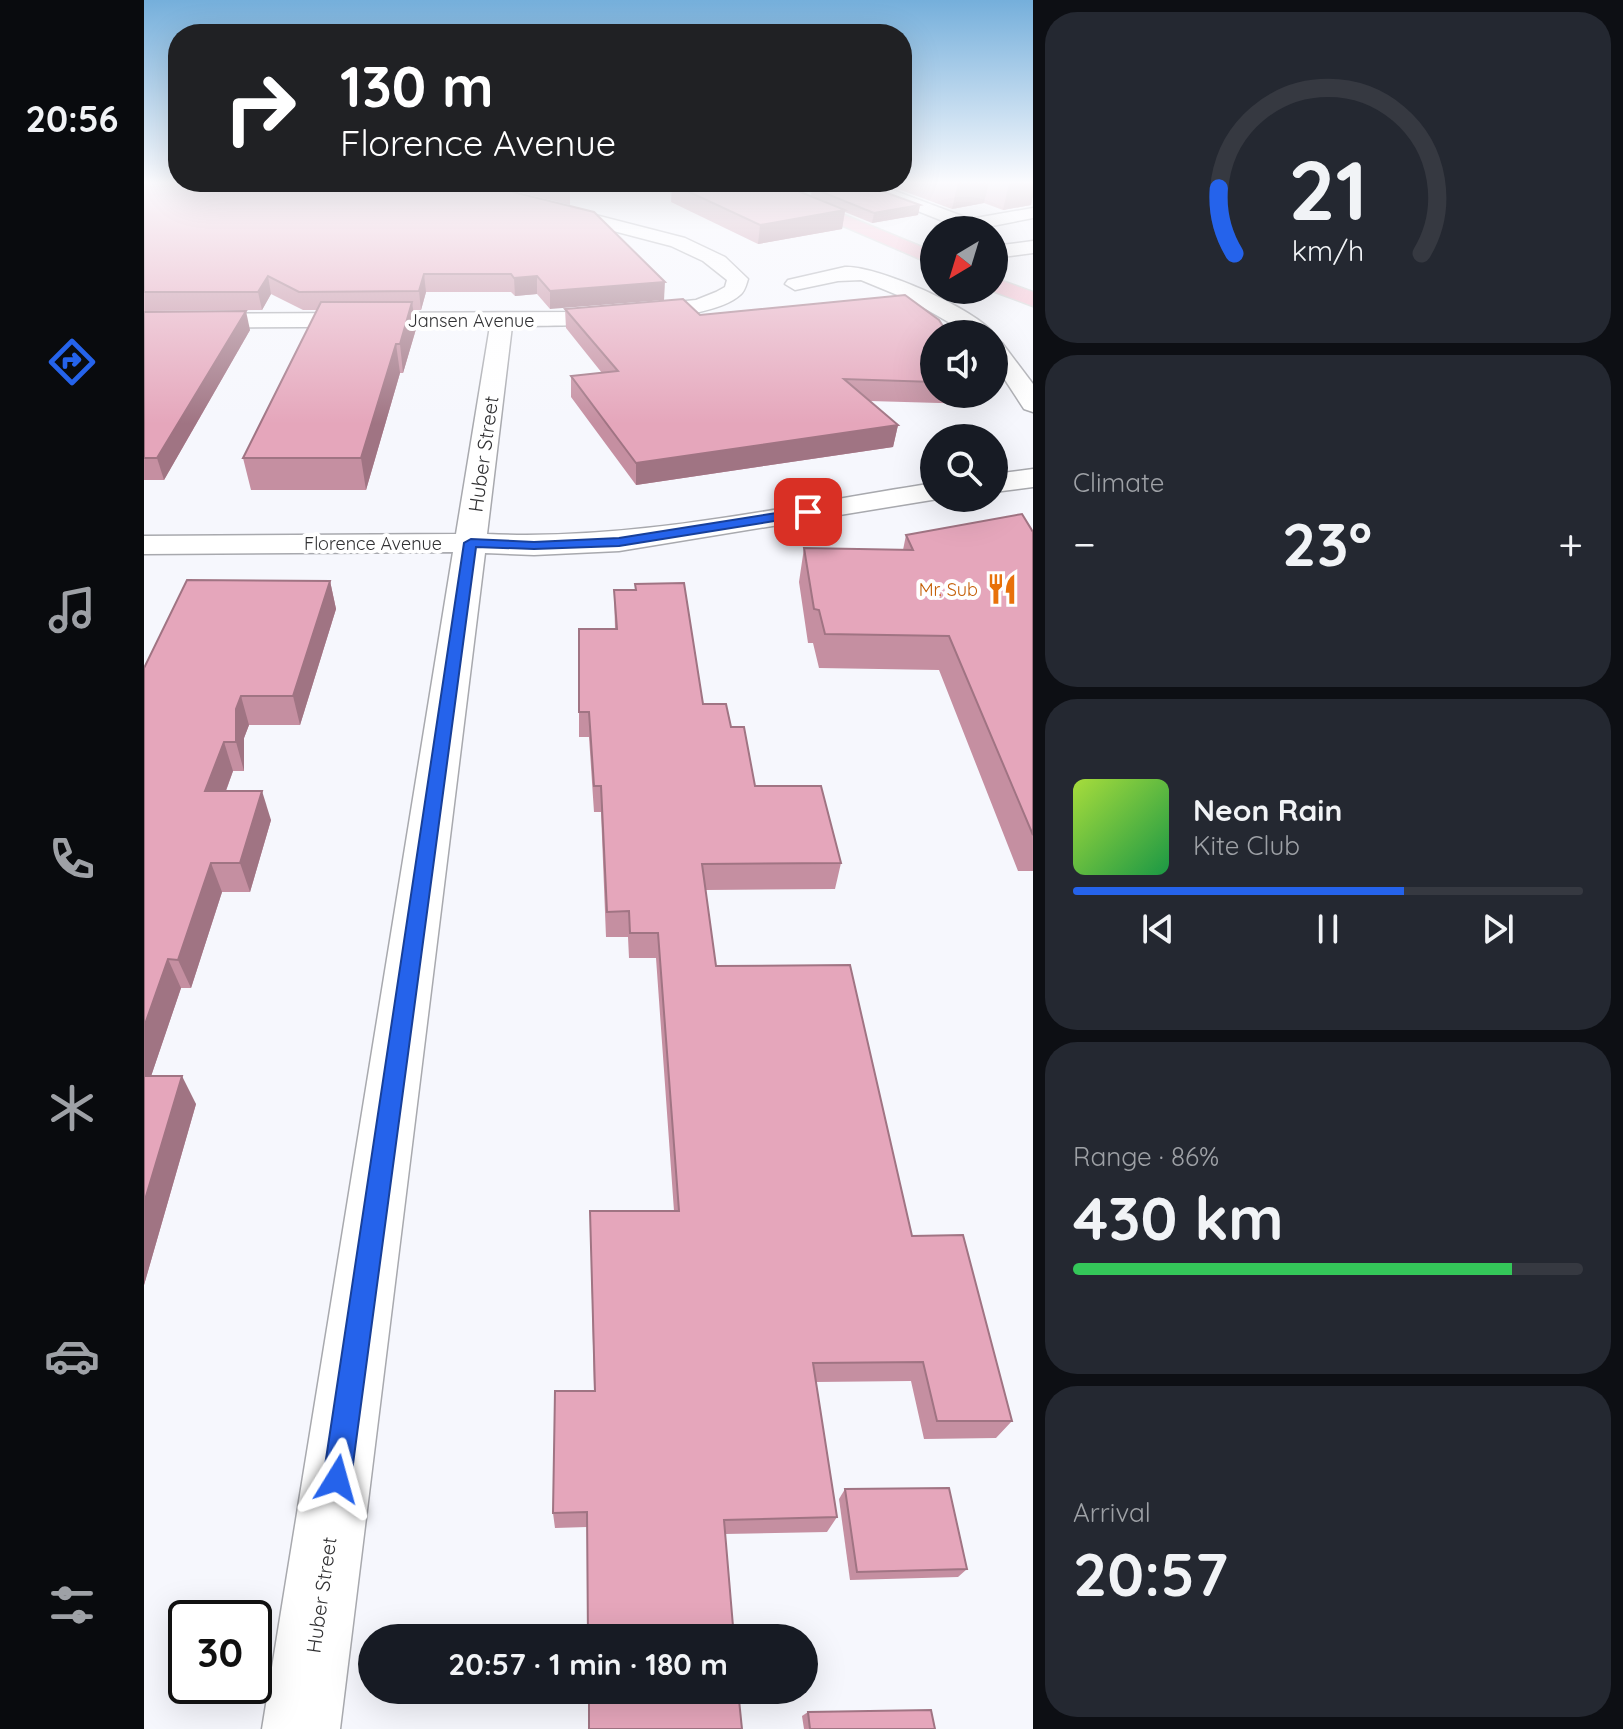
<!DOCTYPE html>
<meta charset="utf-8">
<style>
body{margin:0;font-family:Quicksand,sans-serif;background:#242831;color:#f1f3f6;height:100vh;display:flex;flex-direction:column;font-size:30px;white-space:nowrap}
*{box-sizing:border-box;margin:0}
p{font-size:26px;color:#9ea1a6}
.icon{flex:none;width:44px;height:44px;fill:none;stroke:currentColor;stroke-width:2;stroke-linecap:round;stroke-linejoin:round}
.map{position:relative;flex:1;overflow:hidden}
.sheet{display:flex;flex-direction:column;gap:12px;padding:12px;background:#0d0f14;width:590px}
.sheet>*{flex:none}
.hud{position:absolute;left:24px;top:24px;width:744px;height:168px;border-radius:32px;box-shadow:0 8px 32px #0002;background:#202124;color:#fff;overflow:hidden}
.needle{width:52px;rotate:218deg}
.fabs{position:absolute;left:776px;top:216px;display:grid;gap:16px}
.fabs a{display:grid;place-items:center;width:88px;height:88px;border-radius:50%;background:#171b24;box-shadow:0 8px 32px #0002;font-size:40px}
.speed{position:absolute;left:24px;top:1600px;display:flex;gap:16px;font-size:40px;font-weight:700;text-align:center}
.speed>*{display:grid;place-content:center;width:104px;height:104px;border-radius:50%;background:#171b24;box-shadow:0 8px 32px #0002;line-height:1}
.speed .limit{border:4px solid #111;border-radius:12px;background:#fff;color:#111}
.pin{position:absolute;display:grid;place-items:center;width:68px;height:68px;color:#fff;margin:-34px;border-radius:16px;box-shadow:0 4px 12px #0006}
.me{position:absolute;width:88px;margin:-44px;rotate:8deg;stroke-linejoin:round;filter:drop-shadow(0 0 6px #0008)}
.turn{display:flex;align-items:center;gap:28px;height:168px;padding:0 40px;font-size:36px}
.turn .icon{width:104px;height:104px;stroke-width:2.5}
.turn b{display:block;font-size:56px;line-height:68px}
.big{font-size:60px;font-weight:700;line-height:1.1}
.sheet .widget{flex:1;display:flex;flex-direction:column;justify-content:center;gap:12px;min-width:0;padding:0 28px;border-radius:32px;background:#242831}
.sheet .dial{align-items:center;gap:0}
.dial svg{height:208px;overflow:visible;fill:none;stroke:#363941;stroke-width:7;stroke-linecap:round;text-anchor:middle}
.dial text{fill:#f1f3f6;stroke:none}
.song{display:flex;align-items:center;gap:24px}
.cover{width:96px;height:96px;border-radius:12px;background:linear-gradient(135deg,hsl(80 70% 55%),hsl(140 70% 35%))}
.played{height:8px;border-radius:4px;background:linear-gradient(90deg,#2563eb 65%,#363941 65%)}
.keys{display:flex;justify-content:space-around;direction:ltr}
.heat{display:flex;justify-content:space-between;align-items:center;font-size:44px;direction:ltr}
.charge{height:12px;border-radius:6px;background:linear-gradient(90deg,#34c759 86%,#363941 0)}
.trip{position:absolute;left:214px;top:1624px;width:460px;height:80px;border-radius:40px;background:#171b24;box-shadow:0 8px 32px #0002;font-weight:700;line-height:80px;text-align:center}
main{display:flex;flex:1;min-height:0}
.tabs{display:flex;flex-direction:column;width:144px;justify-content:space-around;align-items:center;background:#090b0e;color:#9ea1a6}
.tabs .icon{width:56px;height:56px}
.tabs .on{color:#2563eb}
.tabs b{font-size:36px;color:#f1f3f6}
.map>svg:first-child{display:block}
</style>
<main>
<nav class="tabs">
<b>20:56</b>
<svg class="icon on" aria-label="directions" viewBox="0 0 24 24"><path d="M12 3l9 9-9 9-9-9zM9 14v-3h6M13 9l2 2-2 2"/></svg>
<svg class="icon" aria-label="music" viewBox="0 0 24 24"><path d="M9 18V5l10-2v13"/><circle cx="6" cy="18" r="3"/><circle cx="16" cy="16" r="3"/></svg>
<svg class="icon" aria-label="phone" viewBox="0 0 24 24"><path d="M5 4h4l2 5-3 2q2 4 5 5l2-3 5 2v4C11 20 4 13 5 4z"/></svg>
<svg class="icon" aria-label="climate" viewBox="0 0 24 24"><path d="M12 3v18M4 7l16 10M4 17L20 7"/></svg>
<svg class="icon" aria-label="car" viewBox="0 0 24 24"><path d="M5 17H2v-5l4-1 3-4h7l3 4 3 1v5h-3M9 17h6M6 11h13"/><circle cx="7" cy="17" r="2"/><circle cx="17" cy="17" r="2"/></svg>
<svg class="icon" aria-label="filters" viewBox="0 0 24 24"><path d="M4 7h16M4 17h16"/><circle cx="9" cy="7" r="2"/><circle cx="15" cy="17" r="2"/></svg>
</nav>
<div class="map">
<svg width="889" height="1729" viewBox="0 0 889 1729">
<rect width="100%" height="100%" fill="#f6f7fd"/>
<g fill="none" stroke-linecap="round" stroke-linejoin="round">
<defs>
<g id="minor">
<path d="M295 182H323L541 238 581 257 604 279C602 285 601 291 596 295 564 325 415 326 368 326L343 534C493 541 642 506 790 483V498H800L475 551 390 555 341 553 196 1729H118L309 552 0 554V536L312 534 346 326 0 328V314L434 312 552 300 572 292 581 287 583 280 559 261 527 246 297 186Z"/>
<path d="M727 182 826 219 889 208V218L828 230H790L792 226 804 223 703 183Z"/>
<path d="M889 241V253L850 258V246Z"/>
<path d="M701 267C732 265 832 309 850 334H825L768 301 717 280 694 281 651 290 641 284 644 280Z"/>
<path d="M850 341 858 343 889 384V412L880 409 850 363Z"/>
<path d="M889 469V487L850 492V474Z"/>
</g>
<g id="major">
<path d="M597 182H620L790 252V265Z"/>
<path d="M850 278 889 292V306L846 290H850Z"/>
</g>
</defs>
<use href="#minor" stroke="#a8a9ae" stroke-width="3"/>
<use href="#major" stroke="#d6d6d6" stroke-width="3"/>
<use href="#minor" fill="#fff" fill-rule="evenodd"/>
<use href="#major" fill="#f5c0d0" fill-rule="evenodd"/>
</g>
<g fill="#c58fa1">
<path d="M0 182 450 212 406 309 393 294 371 296 367 292H282L277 310H269L272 329 259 373H256L222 490H107L99 458 173 310H159L127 294 118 310 0 311Z"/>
<path d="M335 182H418L426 190V205Z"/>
<path d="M666 182 642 186 667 196 668 188 776 205 774 215 728 223 701 212 698 229 614 244 527 202 528 184Z"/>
<path d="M735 182H889L887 205 859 210 840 203 808 209Z"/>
<path d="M421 309 556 315 790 334V394H833L830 404 726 401 754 425 749 447 492 485 427 397V376L458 373 422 328Z"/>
<path d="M0 312 106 330 20 480H0Z"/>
<path d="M889 532V871H874L795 670 675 668 669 643H664L655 582 660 548 759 550 762 535Z"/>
<path d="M186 581 192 609 156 725H105L100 738V771H89L82 791 127 820 106 892H78L47 988H37L7 1076 52 1104 0 1285V668Z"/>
<path d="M491 584 559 704 587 727 611 786 697 863 691 889 561 890 572 966 768 1236 868 1421 852 1438 780 1439 767 1381 672 1382 693 1517 683 1532 581 1534 443 1527 411 1528 409 1513 450 1391 446 1211H530L512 958H485L484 937H462L457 812H450L445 737H435V629H471L470 590H491Z"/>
<path d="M701 1489 823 1569 814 1577 706 1580 695 1499Z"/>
<path d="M664 1712 791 1729H660L658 1716Z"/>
</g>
<g fill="#a07483">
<path d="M639 182H666L639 186Z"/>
<path d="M814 182H845L840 203 808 209Z"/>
<path d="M877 182H889V196L887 205 859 210 865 183Z"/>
<path d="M776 205 774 215 728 223 730 213Z"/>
<path d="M701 210 698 229 614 244 616 225Z"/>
<path d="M280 274 282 292 277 310 275 291Z"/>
<path d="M124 276 127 294 118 310 114 292Z"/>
<path d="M393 276V294L371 296 370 278Z"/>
<path d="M521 282 520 300 406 309V291Z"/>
<path d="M268 302 272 329 259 373 256 344Z"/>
<path d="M102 311 106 330 20 480 13 458Z"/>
<path d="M252 344 256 373 222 490 217 458Z"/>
<path d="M754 425 749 447 492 485V463Z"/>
<path d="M186 581 192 609 156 725 149 696Z"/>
<path d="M97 696 105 725 100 738V771L92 742V709Z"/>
<path d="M80 742 89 771 71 820 61 791Z"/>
<path d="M118 791 127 820 106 892 96 863Z"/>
<path d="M67 863 78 892 47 988 34 960Z"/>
<path d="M24 959 37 988 0 1097V1027Z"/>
<path d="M38 1076 52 1104 0 1285V1203Z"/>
</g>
<g fill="#e5a6bb" stroke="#a07483" stroke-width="2">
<path d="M0 182H329L450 212 521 282 406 291 393 276 370 278 367 274H280L275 291 155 292 124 276 114 292H0Z"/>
<path d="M396 182H418L426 190Z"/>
<path d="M542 182H632L701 210 616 225 528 184Z"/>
<path d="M708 182H713L776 205 730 213 668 188Z"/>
<path d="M761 295 795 320 804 334H790V382L700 379 754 425 492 463 427 376 474 371 421 309 539 299 556 315Z"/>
<path d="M177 302H268L256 344H252L217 458H99Z"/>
<path d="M102 311 13 458H0V312Z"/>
<path d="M878 514 889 532V835L805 636 681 634 675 610 670 609 660 548 769 550 762 535Z"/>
<path d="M43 580 186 581 149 696H97L92 709V742H80L61 791H118L96 863H67L34 960 24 959 0 1027V668Z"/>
<path d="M540 583 559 704H582L587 727H600L611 786H677L697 863 558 864 572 966 706 965 768 1236 819 1235 868 1421H793L779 1362 669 1363 693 1517 580 1520 590 1638H444L443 1512 409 1513 411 1391H451L446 1211H535L514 933H486L485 911 463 912 457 786H450L445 712H435V629H473L470 590H492L491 584Z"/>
<path d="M0 1076H38L0 1203Z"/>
<path d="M805 1488 823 1569 713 1572 701 1489Z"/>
<path d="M445 1690H594L598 1729H445Z"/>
<path d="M787 1710 791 1729H666L664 1712Z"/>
</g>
<linearGradient id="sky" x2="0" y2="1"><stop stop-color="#75afdb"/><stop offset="0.43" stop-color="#fbfbfe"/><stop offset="1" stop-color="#fbfbfe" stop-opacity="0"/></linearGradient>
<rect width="889" height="424" fill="url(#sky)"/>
<path fill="#2563eb" stroke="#184099" stroke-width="2" d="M664 508 668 510V515L475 546 390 549 332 547 207 1479 203 1489 193 1493 183 1489 179 1479 320 543 327 539 390 542 475 538Z"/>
<defs>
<symbol id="restaurant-bare" viewBox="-9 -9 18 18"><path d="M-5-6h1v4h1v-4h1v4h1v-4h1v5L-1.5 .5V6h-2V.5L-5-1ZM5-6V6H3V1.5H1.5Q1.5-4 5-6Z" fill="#e8710a" stroke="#fff" stroke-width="2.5" paint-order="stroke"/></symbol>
</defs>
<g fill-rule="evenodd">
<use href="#restaurant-bare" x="836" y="567" width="44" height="44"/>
</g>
<g text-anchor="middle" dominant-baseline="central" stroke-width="8" stroke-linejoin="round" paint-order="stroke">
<g font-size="18" fill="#313133" stroke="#fff">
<text x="327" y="320">Jansen Avenue</text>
<text x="229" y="543">Florence Avenue</text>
</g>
<g font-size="18" fill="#c56008" stroke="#fff" text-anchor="end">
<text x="834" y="589">Mr. Sub</text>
</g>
<g font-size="20" fill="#313133" stroke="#fff">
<text transform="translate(339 454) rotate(-82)">Huber Street</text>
<text transform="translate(177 1595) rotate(-82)">Huber Street</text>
</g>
</g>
</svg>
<div class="fabs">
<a><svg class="needle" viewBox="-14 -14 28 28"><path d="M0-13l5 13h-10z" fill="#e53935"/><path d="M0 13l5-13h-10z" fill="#9ea1a6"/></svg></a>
<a><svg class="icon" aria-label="sound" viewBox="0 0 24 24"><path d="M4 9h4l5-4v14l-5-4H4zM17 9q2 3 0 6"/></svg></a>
<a><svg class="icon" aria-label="search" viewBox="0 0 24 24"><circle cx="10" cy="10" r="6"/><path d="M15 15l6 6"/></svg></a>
</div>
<div class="speed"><div class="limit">30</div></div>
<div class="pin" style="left:664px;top:512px;background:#d93025"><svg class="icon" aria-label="arrive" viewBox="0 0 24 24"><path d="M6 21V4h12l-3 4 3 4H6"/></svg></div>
<svg class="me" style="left:193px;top:1479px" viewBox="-20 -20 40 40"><path d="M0-17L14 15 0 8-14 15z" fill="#2563eb" stroke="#fff" stroke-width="4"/></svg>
<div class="trip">20:57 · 1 min · 180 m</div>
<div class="hud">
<div class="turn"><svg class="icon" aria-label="right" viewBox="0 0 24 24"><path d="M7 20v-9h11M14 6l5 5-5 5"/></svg><div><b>130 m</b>Florence Avenue</div></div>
</div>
</div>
<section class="sheet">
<div class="widget dial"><svg viewBox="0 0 100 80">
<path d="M14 69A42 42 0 1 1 86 69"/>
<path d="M14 69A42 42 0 0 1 8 44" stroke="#2563eb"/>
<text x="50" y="56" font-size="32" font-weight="700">21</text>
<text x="50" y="72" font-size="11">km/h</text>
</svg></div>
<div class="widget"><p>Climate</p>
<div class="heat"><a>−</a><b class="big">23°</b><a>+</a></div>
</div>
<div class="widget">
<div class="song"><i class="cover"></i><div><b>Neon Rain</b><p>Kite Club</p></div></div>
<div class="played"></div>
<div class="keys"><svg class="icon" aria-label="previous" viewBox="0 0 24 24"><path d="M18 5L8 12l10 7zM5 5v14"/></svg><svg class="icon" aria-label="pause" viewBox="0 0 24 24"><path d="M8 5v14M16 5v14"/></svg><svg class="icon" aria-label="next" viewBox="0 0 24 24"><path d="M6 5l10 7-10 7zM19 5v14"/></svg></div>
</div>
<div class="widget"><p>Range · 86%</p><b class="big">430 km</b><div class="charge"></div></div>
<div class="widget"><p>Arrival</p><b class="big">20:57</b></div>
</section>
</main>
